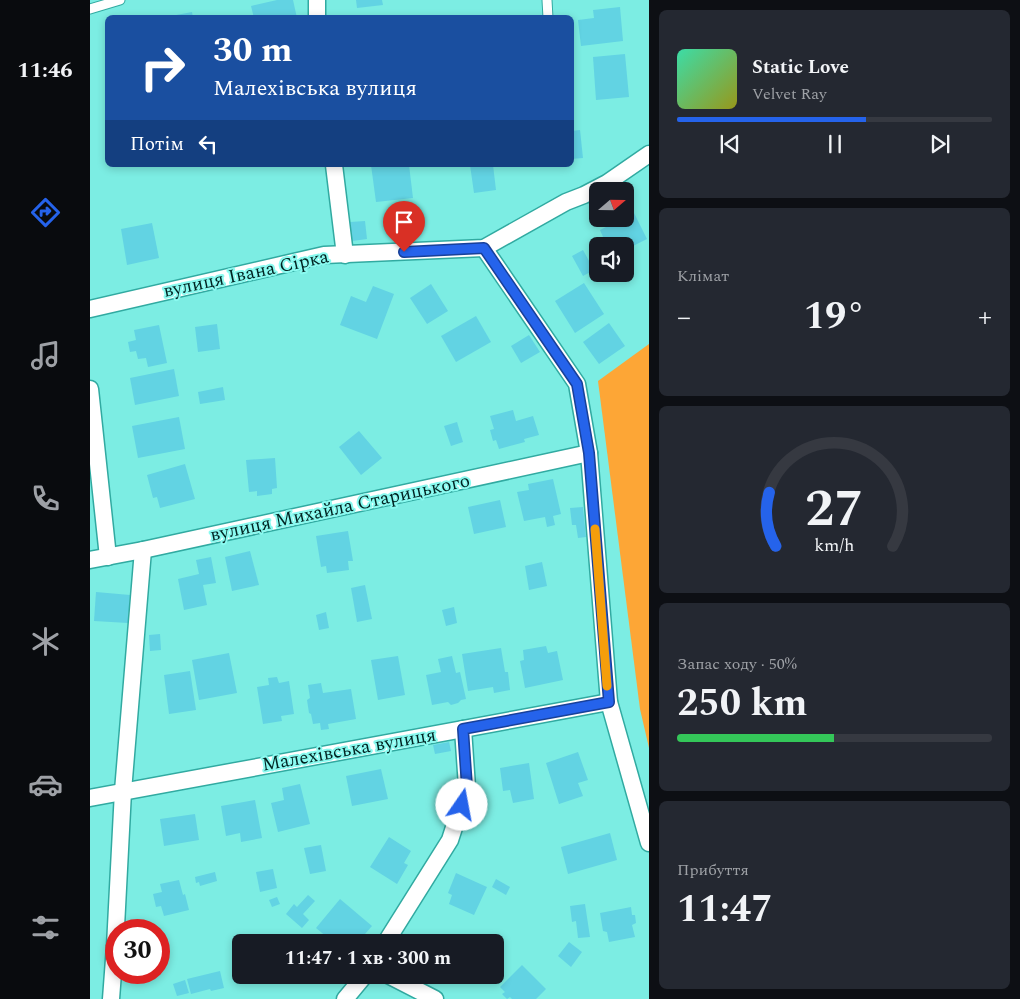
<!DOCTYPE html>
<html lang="uk">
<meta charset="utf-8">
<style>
body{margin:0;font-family:Spectral,serif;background:#242831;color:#f1f3f6;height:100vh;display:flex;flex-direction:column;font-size:19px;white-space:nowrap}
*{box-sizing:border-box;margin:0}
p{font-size:16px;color:#9ea1a6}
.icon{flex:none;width:28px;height:28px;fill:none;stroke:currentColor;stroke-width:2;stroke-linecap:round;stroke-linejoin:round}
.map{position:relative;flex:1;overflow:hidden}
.drawer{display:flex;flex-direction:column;gap:10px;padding:10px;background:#0d0f14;width:371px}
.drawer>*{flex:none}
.guide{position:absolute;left:15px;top:15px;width:469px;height:152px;border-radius:8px;box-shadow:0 2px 8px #0003;background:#1a4fa0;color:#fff;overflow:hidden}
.needle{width:32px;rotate:70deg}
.controls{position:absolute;left:499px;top:182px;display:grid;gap:10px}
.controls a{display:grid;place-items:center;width:45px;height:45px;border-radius:8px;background:#171b24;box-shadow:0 2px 8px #0003;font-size:25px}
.speed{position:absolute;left:15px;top:919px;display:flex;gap:10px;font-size:25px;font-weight:700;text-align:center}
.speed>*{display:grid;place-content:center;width:65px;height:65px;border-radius:50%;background:#171b24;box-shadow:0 2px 8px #0003;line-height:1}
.speed .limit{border:8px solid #d22;background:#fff;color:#111}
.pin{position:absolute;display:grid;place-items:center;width:42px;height:42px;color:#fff;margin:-51px -21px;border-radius:50% 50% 50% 0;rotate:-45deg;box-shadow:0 0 5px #0007}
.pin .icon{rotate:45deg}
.me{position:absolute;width:55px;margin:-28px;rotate:12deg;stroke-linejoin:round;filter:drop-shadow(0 0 4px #0008)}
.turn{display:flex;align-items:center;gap:18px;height:105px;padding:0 25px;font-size:22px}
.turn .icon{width:65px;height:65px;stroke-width:2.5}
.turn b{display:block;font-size:35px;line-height:42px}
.then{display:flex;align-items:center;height:48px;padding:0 25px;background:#0003;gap:10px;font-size:19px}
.big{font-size:38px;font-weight:700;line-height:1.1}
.drawer .card{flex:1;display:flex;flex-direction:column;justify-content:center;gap:8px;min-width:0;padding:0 18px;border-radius:8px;background:#242831}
.drawer .dial{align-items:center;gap:0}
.dial svg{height:130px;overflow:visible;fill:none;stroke:#363941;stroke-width:7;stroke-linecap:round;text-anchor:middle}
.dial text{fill:#f1f3f6;stroke:none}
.song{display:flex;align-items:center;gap:15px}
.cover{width:60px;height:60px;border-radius:8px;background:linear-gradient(135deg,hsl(160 70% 55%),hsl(60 70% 35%))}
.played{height:5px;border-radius:2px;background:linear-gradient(90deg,#2563eb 60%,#363941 60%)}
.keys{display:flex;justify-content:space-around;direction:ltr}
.heat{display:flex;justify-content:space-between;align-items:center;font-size:28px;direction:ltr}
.charge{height:8px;border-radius:4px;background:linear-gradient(90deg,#34c759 50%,#363941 0)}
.trip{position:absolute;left:142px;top:934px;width:272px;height:50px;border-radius:8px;background:#171b24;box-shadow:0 2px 8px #0003;font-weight:700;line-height:50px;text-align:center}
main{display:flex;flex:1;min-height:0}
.dock{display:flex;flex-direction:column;width:90px;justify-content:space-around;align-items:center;background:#090b0e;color:#9ea1a6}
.dock .icon{width:35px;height:35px}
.dock .on{color:#2563eb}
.dock b{font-size:22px;color:#f1f3f6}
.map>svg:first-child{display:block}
</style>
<main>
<nav class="dock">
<b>11:46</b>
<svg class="icon on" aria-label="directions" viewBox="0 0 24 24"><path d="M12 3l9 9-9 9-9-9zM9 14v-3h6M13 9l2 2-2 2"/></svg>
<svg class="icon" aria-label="music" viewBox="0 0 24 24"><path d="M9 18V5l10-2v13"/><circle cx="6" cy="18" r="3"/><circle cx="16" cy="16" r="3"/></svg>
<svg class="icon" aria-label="phone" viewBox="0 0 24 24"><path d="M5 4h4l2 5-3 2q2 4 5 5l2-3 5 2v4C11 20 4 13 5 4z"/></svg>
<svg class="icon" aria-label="climate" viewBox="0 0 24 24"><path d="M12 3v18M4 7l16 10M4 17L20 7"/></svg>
<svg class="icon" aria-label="car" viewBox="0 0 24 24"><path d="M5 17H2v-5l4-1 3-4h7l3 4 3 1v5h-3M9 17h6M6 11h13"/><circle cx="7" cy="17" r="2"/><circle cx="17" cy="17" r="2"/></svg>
<svg class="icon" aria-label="filters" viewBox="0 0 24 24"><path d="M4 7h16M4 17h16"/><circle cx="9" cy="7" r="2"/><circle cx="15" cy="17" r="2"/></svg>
</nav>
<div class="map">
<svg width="559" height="999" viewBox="0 0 559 999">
<rect width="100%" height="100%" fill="#7cede3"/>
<path fill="#fda636" d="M559 344V748L550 709 508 381Z"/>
<g fill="#62d3e3">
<path d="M187 0H203L207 18H164L161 6Z"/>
<path d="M266 0H292L293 5 267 8Z"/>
<path d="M530 7 533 41 491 46 488 20 504 18 503 10Z"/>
<path d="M102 12 103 18H76V17Z"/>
<path d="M535 54 539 97 506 100 503 57Z"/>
<path d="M490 130 493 158 481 159V131Z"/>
<path d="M281 165H319L323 198 286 202Z"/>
<path d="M380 165H403L406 190 384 193Z"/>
<path d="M544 213 557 239 535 250V246H517L510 230Z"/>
<path d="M275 221 277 239 262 241 260 222Z"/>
<path d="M62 223 69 258 37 265 31 229Z"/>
<path d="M493 250 504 270 493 276 482 256Z"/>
<path d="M494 283 514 314 485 333 465 301Z"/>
<path d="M341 284 358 311 337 324 320 298Z"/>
<path d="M283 286 304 294 287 339 250 325 261 296 276 302Z"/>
<path d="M386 316 401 342 366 362 351 336Z"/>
<path d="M519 323 535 346 509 364 493 342Z"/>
<path d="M127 324 130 349 108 352 105 327Z"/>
<path d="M69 325 77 363 58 367 56 358 48 359 46 351 40 352 38 342 46 340 44 330Z"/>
<path d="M439 335 450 352 431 363 421 346Z"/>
<path d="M84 369 89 396 45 405 40 378Z"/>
<path d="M133 387 135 400 110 404 108 392Z"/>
<path d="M423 410 426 421 443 416 449 435 434 439 435 442 409 449 406 440 403 441 400 430 404 429 400 416Z"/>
<path d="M89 417 95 449 48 458 42 426Z"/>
<path d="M367 422 373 442 361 446 354 426Z"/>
<path d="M269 431 292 458 271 475 249 447Z"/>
<path d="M185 458 187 488 182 489V494L167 496V491L159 492 156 460Z"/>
<path d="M95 464 105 499 70 508 67 497 63 498 57 475Z"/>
<path d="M463 479 471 514 463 516 465 525 457 527 455 517 434 521 427 492 439 490 438 484Z"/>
<path d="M410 500 416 527 384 534 378 507Z"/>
<path d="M493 507 496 537 488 538 486 525H482L480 508Z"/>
<path d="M258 531 263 561H258L259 570 237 573 236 566 231 567 226 536Z"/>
<path d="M160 551 169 585 142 591 135 557Z"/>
<path d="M121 557 126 583 113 585 117 605 94 610 88 579 109 574 106 560Z"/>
<path d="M452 562 457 586 439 590 435 566Z"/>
<path d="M275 585 282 619 267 622 261 588Z"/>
<path d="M6 592 40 595 38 623 4 621Z"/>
<path d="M364 607 367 623 356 626 352 610Z"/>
<path d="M236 612 239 628 229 630 226 615Z"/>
<path d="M70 634 71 650 60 651 59 635Z"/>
<path d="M456 646 458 653 467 651 473 680 435 688 430 661 434 660 433 650Z"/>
<path d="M411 648 415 672H418L420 690 404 693 403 687 378 691 372 654Z"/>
<path d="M139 653 147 693 109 700 102 660Z"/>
<path d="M308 656 315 695 288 700 281 660Z"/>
<path d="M362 656 366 673 370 672 376 699 371 700 368 703 361 705 358 702 342 705 336 675 351 672 348 659Z"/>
<path d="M100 671 106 710 79 714 74 675Z"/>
<path d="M187 677 189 683 199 681 204 714 191 716 192 721 173 724 167 687 179 685 178 678Z"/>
<path d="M231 683 233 693 261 689 266 719 238 724 239 729 231 730 230 723 223 724 221 714 219 713 217 700 220 698 218 685Z"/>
<path d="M359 742 361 751 345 754 343 745Z"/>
<path d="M488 752 498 780 488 783 493 796 469 804 456 763Z"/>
<path d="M439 763 444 799 423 803 420 790 413 791 410 768Z"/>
<path d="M291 769 298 799 262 806 256 776Z"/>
<path d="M210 784 220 824 188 832 181 803 194 800 192 788Z"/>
<path d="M165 800 172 838 151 842 150 833 136 836 131 806Z"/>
<path d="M105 814 109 840 74 846 70 819Z"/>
<path d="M520 833 527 860 478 874 471 847Z"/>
<path d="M299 837 321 851 314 863 318 865 307 884 280 867Z"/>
<path d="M231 845 236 871 220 874 214 848Z"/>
<path d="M183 869 187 888 170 892 166 872Z"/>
<path d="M125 872 127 881 110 886 109 882 106 883 105 877Z"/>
<path d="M366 873 397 887 384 915 359 904 362 895 358 893Z"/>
<path d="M406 879 420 887 416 895 402 887Z"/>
<path d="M89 880 93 895 95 894 99 910 74 916 71 906 66 907 63 894 72 892 70 884Z"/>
<path d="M218 895 225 901 213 914 219 920 212 928 196 914 204 904 207 907Z"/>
<path d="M187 897 190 904 182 907 179 900Z"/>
<path d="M250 899 282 926 268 942H243L226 928Z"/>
<path d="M495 904 500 937 488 938 486 921 482 922 480 906Z"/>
<path d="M541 907 542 915H545L546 923 542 925 545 937 519 942 517 932 513 931 510 913Z"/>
<path d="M479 942 492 952 481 967 468 956Z"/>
<path d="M432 965 456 989 446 999H422L420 997 417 999 412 994 415 992 410 987Z"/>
<path d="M130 971 134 988 121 991 120 989 101 994 97 979Z"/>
<path d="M95 980 99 993 87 996 83 984Z"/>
</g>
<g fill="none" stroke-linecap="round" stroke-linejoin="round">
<defs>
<g id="lane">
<path d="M457 0 458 18"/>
<path d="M0 9 30 0"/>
</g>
<g id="street">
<path d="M227 0V18"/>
<path d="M244 165 255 255"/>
<path d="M394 248 487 384 499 453 519 702 559 843"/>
<path d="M0 309 234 255 394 248 476 202 494 195 517 183 559 154"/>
<path d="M0 389 18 557"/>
<path d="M0 560 53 550 499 453"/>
<path d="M0 798 519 702"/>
<path d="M296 942 360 840 377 787 373 729"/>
<path d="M298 975 345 999"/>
<path d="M21 999 25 946 33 791 53 550"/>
<path d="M255 999 275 975"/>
</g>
</defs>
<use href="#lane" stroke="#31aaa1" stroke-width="11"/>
<use href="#street" stroke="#31aaa1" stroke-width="19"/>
<use href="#lane" stroke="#fff" stroke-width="9"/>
<use href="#street" stroke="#fff" stroke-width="16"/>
</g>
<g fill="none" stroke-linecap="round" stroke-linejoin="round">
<defs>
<path id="route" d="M314 252 394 248 487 384 499 453 519 702 373 729 377 787 372 805"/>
</defs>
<use href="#route" stroke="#184099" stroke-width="12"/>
<use href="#route" stroke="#2563eb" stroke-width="9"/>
<path stroke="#f59e0b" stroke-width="9" d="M505 529 517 686"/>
</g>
<g text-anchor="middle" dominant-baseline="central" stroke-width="4" stroke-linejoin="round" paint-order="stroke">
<g font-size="19" fill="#002321" stroke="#8afaf0">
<text transform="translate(156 274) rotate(-12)">вулиця Івана Сірка</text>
<text transform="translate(250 508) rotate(-12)">вулиця Михайла Старицького</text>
<text transform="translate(259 750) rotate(-10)">Малехівська вулиця</text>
</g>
</g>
</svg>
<div class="controls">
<a><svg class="needle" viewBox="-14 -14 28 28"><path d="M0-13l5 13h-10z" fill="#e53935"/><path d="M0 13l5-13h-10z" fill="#9ea1a6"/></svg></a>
<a><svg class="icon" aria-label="sound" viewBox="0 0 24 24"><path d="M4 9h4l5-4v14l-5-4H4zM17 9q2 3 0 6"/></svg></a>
</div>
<div class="speed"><div class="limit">30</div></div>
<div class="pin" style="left:314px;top:252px;background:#d93025"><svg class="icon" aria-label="arrive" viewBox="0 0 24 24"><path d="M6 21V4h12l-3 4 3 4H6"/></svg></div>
<svg class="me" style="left:372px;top:805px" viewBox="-20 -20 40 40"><circle r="19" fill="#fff"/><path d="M0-13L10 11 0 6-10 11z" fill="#2563eb"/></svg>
<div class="trip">11:47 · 1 хв · 300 m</div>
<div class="guide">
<div class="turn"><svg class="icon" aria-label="right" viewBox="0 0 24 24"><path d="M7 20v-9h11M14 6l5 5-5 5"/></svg><div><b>30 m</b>Малехівська вулиця</div></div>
<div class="then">Потім<svg class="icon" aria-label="left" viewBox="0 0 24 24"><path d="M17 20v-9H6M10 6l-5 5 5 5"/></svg></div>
</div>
</div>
<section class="drawer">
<div class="card">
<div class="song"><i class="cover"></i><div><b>Static Love</b><p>Velvet Ray</p></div></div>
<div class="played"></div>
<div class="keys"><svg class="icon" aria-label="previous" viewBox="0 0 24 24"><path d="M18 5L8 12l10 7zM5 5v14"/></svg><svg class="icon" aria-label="pause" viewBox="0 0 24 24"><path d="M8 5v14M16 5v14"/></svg><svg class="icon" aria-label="next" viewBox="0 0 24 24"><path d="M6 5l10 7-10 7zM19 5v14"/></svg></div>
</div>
<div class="card"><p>Клімат</p>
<div class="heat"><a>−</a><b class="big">19°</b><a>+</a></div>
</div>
<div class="card dial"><svg viewBox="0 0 100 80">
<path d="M14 69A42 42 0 1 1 86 69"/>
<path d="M14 69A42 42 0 0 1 10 36" stroke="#2563eb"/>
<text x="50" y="56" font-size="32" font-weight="700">27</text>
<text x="50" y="72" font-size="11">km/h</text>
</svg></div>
<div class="card"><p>Запас ходу · 50%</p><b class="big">250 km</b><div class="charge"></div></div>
<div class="card"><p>Прибуття</p><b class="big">11:47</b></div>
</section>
</main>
